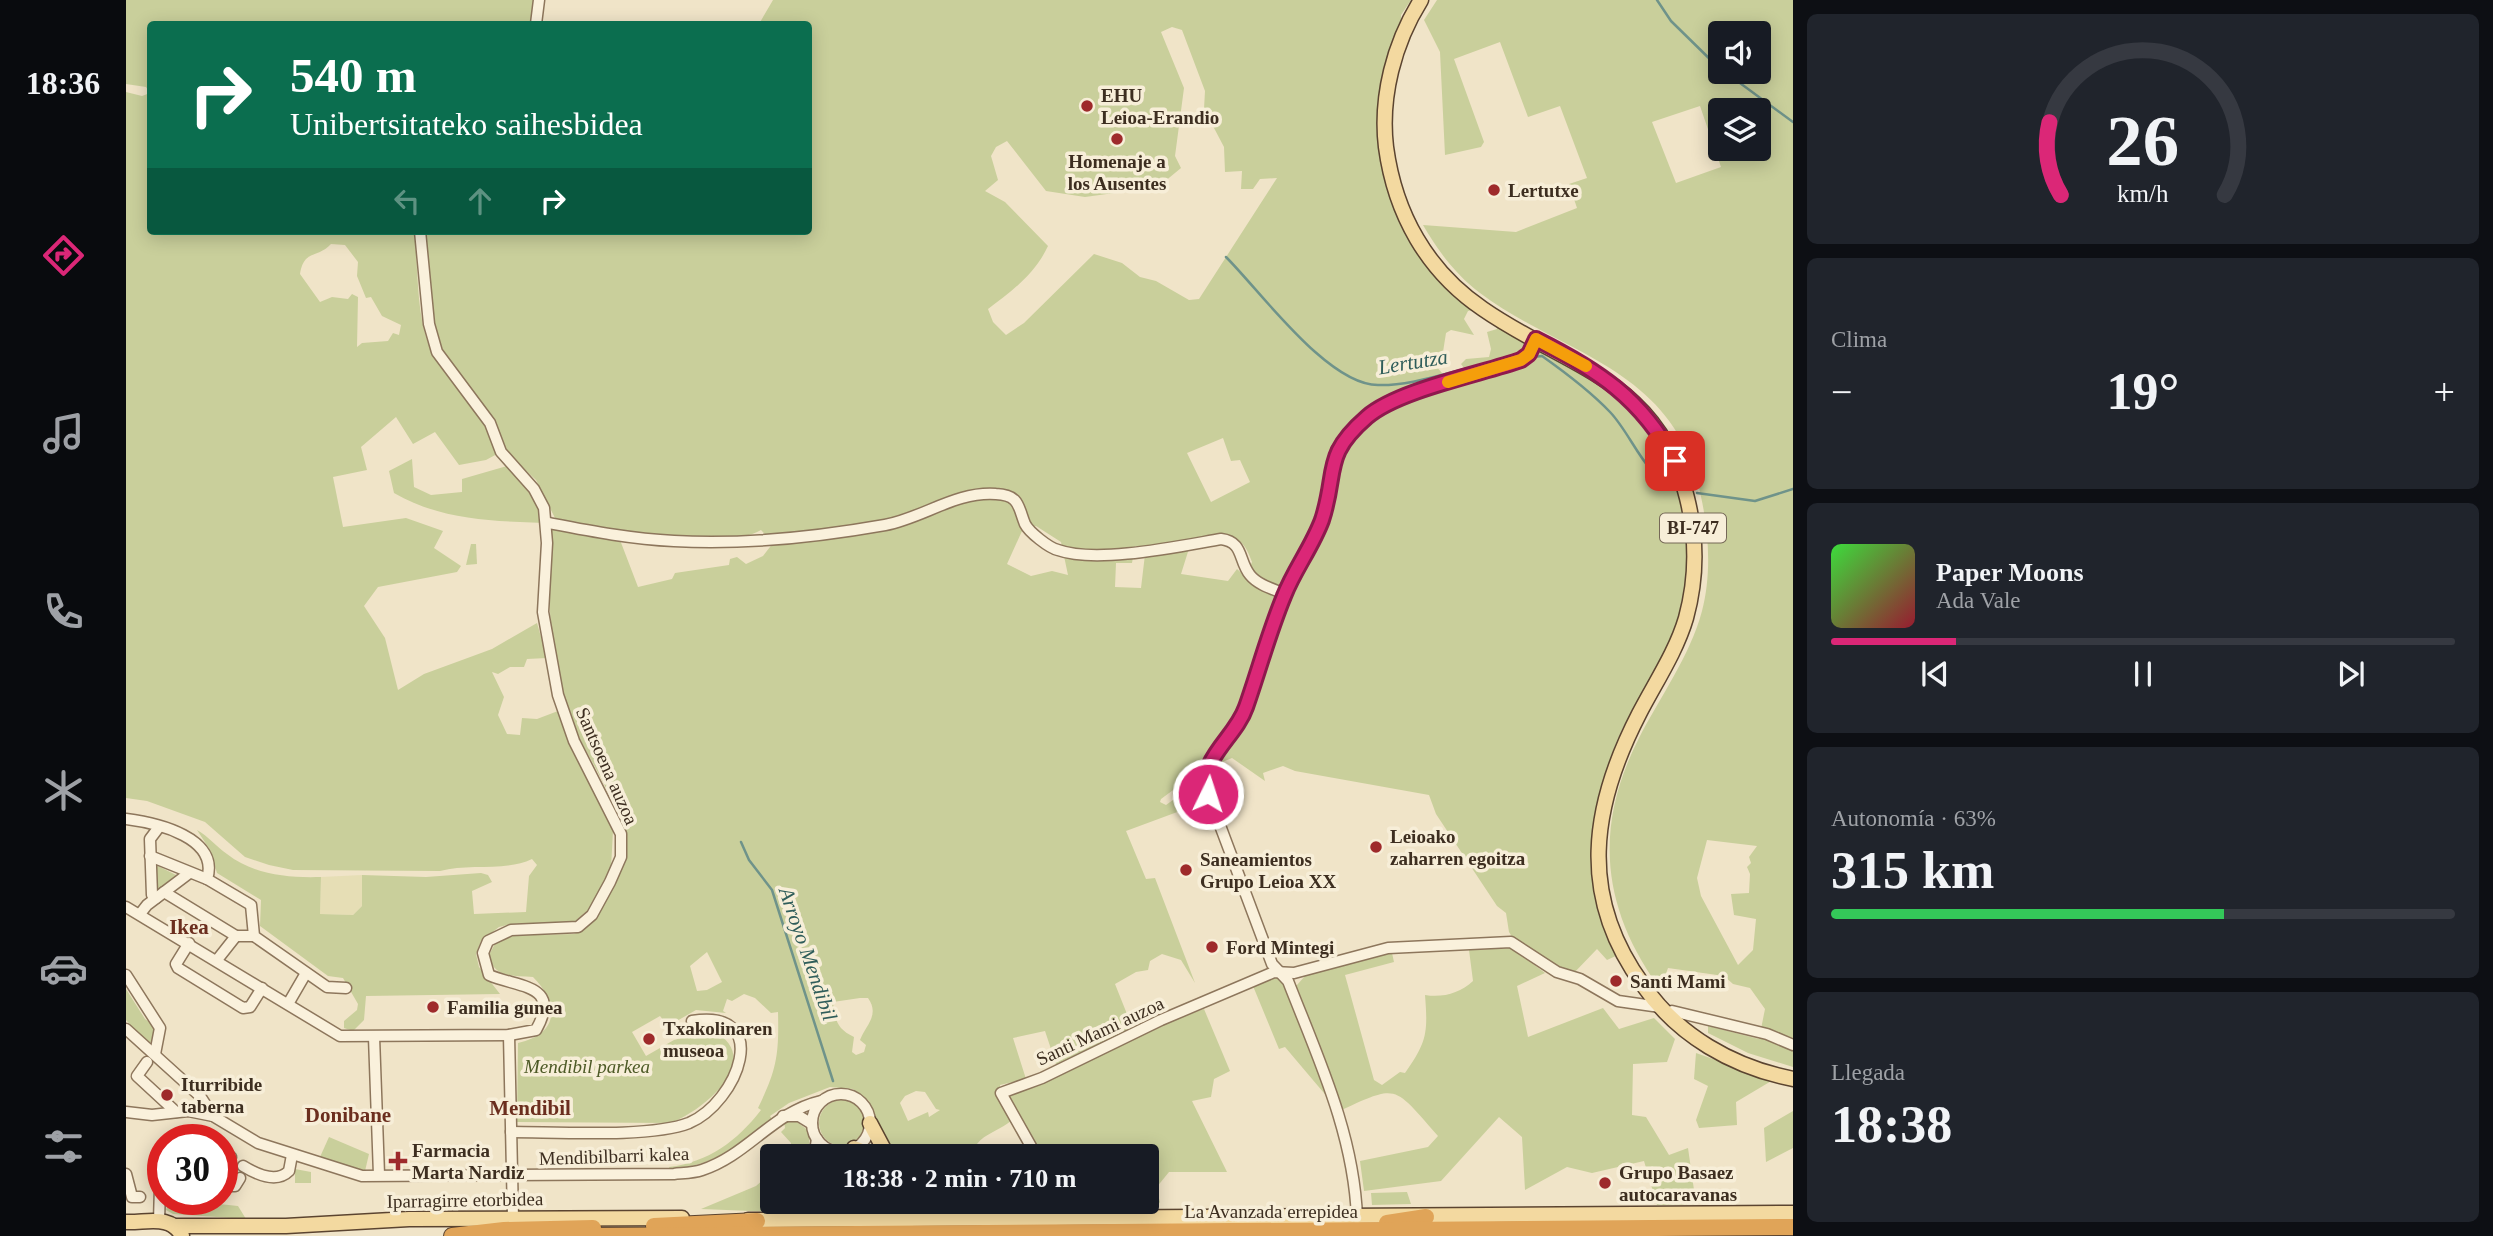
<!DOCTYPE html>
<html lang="es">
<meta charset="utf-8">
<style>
body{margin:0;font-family:Georgia,serif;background:#20242c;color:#f1f3f6;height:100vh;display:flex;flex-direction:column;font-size:26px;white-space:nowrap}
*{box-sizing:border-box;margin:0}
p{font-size:23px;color:#9ea1a6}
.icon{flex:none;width:38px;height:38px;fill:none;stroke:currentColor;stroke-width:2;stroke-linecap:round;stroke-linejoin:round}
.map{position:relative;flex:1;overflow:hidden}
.drawer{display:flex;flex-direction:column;gap:14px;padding:14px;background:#0d0f14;width:700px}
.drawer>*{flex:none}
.banner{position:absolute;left:21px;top:21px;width:665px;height:214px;border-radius:7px;box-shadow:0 4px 18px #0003;background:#0b6e4f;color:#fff;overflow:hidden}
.buttons{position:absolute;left:1582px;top:21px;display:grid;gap:14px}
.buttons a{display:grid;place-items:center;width:63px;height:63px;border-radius:7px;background:#171b24;box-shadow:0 4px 18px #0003;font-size:35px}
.speed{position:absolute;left:21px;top:1124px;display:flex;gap:14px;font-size:35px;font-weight:700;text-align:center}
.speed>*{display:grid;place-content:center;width:91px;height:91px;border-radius:50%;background:#171b24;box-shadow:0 4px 18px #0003;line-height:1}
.speed .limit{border:10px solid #d22;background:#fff;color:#111}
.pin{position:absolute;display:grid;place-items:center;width:60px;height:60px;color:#fff;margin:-30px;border-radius:14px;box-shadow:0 4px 10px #0006}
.me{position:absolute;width:77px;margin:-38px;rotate:4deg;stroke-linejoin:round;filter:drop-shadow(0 0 5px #0008)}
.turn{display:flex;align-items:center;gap:24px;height:147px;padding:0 28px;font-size:32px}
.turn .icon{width:91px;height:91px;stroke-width:2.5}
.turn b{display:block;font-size:49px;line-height:60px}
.lanes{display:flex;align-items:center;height:66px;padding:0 28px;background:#0003;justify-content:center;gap:35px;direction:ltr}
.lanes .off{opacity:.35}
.big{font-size:52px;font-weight:800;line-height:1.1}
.drawer .card{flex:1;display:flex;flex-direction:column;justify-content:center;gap:10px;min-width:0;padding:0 24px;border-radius:10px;background:#20242c}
.drawer .dial{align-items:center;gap:0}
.dial svg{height:182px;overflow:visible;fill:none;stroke:#363941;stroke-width:7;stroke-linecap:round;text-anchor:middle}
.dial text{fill:#f1f3f6;stroke:none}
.song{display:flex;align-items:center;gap:21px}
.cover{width:84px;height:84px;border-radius:10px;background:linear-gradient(135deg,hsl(120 70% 55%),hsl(350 70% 35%))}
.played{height:7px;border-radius:4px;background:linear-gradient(90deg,#db2777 20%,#363941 20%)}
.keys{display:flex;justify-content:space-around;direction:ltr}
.heat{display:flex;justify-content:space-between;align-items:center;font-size:38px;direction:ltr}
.charge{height:10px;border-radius:5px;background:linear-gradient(90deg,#34c759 63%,#363941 0)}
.trip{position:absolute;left:634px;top:1144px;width:399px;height:70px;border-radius:7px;background:#171b24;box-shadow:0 4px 18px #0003;font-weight:800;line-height:70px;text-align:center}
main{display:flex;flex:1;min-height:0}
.tab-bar{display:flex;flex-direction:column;width:126px;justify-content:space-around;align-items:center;background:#090b0e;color:#9ea1a6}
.tab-bar .icon{width:49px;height:49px}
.tab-bar .on{color:#db2777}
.tab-bar b{font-size:32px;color:#f1f3f6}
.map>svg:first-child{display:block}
</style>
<main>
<nav class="tab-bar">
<b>18:36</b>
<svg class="icon on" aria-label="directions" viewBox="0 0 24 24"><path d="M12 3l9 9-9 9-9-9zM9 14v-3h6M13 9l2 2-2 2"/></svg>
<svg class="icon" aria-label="music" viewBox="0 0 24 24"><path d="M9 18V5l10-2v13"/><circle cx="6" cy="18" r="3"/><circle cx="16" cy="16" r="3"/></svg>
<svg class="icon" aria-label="phone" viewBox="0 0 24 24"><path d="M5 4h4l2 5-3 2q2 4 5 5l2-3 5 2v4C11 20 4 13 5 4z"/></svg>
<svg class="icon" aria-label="climate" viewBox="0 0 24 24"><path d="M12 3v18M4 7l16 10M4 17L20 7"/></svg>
<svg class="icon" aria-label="car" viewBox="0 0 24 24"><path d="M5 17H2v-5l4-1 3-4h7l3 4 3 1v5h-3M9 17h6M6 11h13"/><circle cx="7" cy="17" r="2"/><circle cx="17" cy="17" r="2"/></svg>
<svg class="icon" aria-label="filters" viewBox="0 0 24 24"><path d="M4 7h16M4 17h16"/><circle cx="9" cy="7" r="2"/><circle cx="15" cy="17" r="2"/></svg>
</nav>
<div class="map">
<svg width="1667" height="1236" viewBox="0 0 1667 1236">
<rect width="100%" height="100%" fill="#f0e4c8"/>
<path fill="#e6deb5" d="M236 875V906L227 915 194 914 195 877Z"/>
<g fill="#c9cf9b" fill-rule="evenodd">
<path d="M0 0H409L407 24H24V231H288C293 269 289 319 307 354 325 389 362 414 371 454L360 460 333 465 309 432 287 444 270 417 235 447 241 470 207 477 217 527 280 518 317 531 308 548 335 566 331 572 252 587 238 606 259 638 272 690 298 674 366 649 411 623 421 658 401 659 398 667H384L372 674 366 672 378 697 372 715 381 734 394 735 396 718 411 719 432 711 487 831 485 868 462 910 448 922 385 924 373 927 355 941 350 954 353 967 374 994 240 996 238 1020 227 1031 218 1028V1021L231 1010 232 1004 217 978 202 976 134 926 135 900 91 873 84 850 71 830C82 836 91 847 101 854 128 875 162 878 195 877L194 914 227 915 236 906V875L300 877 355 873 362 875 366 882 346 891 348 914 400 912 403 876 411 865 406 859C379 872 343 863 314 871L167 870 143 865 119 857 79 822 21 801 0 798V92L16 96 24 93 20 87 0 84ZM205 244 219 245 232 262 231 276 240 298 245 297 256 316 275 325 273 335 267 333 262 341 236 343 231 347 232 297 226 294 222 299 206 297 194 302 174 274C178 249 191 259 205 244Z"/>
<path d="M647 0H1285L1275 15V29L1266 52 1265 195 1347 310 1342 311 1338 319 1348 335 1325 330 1320 333 1317 352 1310 366 1316 373 1312 380 1300 382 1236 417 1211 439 1192 518 1135 645 1110 721 1074 770 1035 799 1034 802 1040 805 1054 795V811L1000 831 1020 879 1029 878 1069 983 1055 960 1036 954 1024 961 1022 970 1010 972 989 984 1007 1029 931 1067 919 1031 887 1038 900 1079 874 1085V1096L886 1120C876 1129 858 1134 851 1144L855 1157H772L752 1130 743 1101 727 1089 704 1087 663 1103 644 1116 646 1119C611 1147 590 1164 544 1170L543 1167C583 1162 611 1141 635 1110L632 1108C651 1069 653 1055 652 1012L645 1013 629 998 618 994 606 1001 601 999 597 1011 600 1013 570 1010 542 1026 534 1016 506 1032 520 1056 548 1040 586 1030C641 1059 578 1110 545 1123L391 1122 392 1043C433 1034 434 1004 407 977 386 975 371 979 362 957L373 936 448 934C468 925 475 909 485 890 490 879 498 868 500 856 506 815 451 747 439 703 422 644 421 589 426 528L494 540 512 587 546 579 549 573 603 565 604 559 611 557 620 564 637 556 647 543 635 530C599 552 473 528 430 520L410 480 382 454 359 407 316 353 306 314 298 231H682V24H633ZM1046 27 1056 30 1079 91 1078 109 1098 147 1099 172 1116 171 1115 189H1127L1134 179 1151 178 1073 299 1063 300 1030 281 1014 277 996 263 968 254 898 323 880 335 867 322 862 309C886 291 909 274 922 246L879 202 859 191 872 180 865 156 870 147 881 141 920 191 959 197 1032 187 1055 168 1049 156 1058 88 1035 32ZM1097 438 1105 461 1114 460 1124 482 1085 502 1061 453ZM910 526 935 542 942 575 926 571 905 576 881 564 896 531ZM1093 535C1114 537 1119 543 1126 562L1120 577 1111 569 1102 581 1055 574 1066 539ZM1009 546H1020L1015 588 989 587 990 563H1006ZM581 952 596 982 581 990 571 991 564 966ZM734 998H742C754 1015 740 1025 734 1040L740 1045 738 1052 730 1055 726 1052 728 1037C711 1029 709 1020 707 1002ZM790 1091 799 1092 810 1109 814 1110 803 1117 802 1112 782 1121 774 1103 779 1096Z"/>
<path d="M1311 0H1667V1067L1622 1053 1582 1033V1026L1633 1039 1639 1009 1624 988 1607 984 1598 976 1542 968 1537 982 1532 986C1475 906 1468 826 1513 738 1534 697 1564 656 1576 611 1587 569 1582 521 1571 480 1541 367 1434 353 1354 293 1330 275 1312 251 1297 225L1390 232 1451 208 1443 184 1461 178 1434 106 1402 117 1374 42 1328 59 1358 142 1355 147 1319 155 1314 52 1298 20ZM1594 33H1633V72H1594ZM1574 106 1595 167 1550 183 1526 122ZM1594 110H1633V149H1594ZM1581 840 1631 846 1623 857 1625 863 1621 867 1624 874 1623 893 1605 894 1608 915 1630 919 1627 950 1612 965 1575 896 1571 878Z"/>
<path d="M1369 321 1405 340 1395 355 1341 372 1335 364 1340 359 1363 357 1365 349 1361 332 1371 329Z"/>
<path d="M1418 350C1437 361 1460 370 1478 384 1556 444 1584 545 1546 637 1535 665 1518 690 1503 716 1485 748 1474 787 1469 823L1492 955 1481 960 1471 949 1446 975 1388 940 1383 932 1380 913 1371 906 1310 814 1303 795 1169 771 1157 766 1137 773 1139 781 1106 758 1094 763 1091 772 1087 765 1103 743 1161 597 1188 547 1211 456 1248 416 1324 385 1407 360 1411 352Z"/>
<path d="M286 459 288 487 305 495 336 492V479L381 466 407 494 418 523C364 521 315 520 268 493L263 471Z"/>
<path d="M345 544H350L351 564 340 565Z"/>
<path d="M30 865 50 875 30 891Z"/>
<path d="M1386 948 1419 973 1391 986 1402 1037 1477 1008 1493 1029 1528 1018 1549 1039 1541 1062 1507 1064 1506 1115 1520 1117 1543 1155 1562 1148 1570 1204 1531 1205 1518 1161 1466 1173 1441 1167 1399 1190 1396 1137 1373 1117 1315 1181 1238 1191 1234 1161 1302 1147 1312 1136C1265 1083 1273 1084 1207 1114L1203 1099 1159 1047 1153 1049 1127 986 1147 978 1153 979 1161 988 1171 985 1179 976 1266 953 1268 962 1219 975 1248 1080 1256 1085 1274 1072 1279 1073C1301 1042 1302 1033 1299 995 1317 998 1334 993 1347 981L1343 950Z"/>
<path d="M0 989 19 1019 29 1026V1038L26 1042H19L0 1020Z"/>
<path d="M1078 1009 1104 1071 1088 1079 1085 1097 1066 1101 1101 1172H1043L1030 1188 1034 1202 1029 1209 934 1213 928 1202H1020V1157H914L880 1095C949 1072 1009 1033 1078 1009Z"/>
<path d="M1570 1053 1647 1080 1610 1102 1611 1125 1573 1128 1570 1120 1582 1086 1568 1079Z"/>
<circle cx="716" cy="1123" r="23"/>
<path d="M1667 1111V1148L1640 1162 1638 1128Z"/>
<path d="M667 1119 683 1131 684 1157H661L665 1153V1143L655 1132 659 1128 658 1121Z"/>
<path d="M203 1137 243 1154 239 1171 194 1157Z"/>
<path d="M169 1169 185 1172V1183H169V1173H166Z"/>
<path d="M646 1172V1202H658L650 1212 575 1209 630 1186Z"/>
<path d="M1281 1192 1285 1204 1246 1205 1245 1193Z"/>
<path d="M40 1199 83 1204V1199L89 1203V1199H93V1204L112 1206 120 1219 47 1214 40 1210 43 1201Z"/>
<path d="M671 1202H755L749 1208 663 1212Z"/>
<path d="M768 1202H823L847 1213 760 1212Z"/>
</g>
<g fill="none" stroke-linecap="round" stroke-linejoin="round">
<g stroke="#6f938a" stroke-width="2.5">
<path d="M1531 0 1545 21 1594 69"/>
<path d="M1599 72 1667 122"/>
<path d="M1100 257C1135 292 1202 385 1252 385 1289 386 1326 370 1362 364"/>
<path d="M1406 357 1416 356C1440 373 1464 391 1484 412 1507 436 1519 479 1552 488"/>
<path d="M1571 493 1629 501 1667 489"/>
<path d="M615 842 623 860 646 890 707 1081"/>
<path d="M738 1202 739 1207"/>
</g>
<defs>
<g id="minor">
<path d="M410 24 413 0"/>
<path d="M422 523C464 531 505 539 548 541 617 545 691 537 759 525 797 518 830 491 870 494 894 495 892 507 899 524 903 532 923 548 932 550 971 564 1054 546 1095 539 1118 542 1112 560 1124 575 1132 585 1147 589 1159 594"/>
<path d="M0 819C32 823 94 838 81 879L125 905 128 936 201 987 220 988"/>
<path d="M24 856 81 879"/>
<path d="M38 892 110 936H128"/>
<path d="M30 898 26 895 24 839 33 827"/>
<path d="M0 907 214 1036 383 1035 410 1030C436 984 393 988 363 975L357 953 362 941 385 930 452 927 466 915 484 882 495 857V834L448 741 432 695 417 612 421 543 418 508 408 489 375 452 364 423 311 352 303 324 294 231"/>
<path d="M14 914 21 905 62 874"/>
<path d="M63 943 50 964 52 968 117 1008 124 1007 136 988"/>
<path d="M91 960 110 936"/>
<path d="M0 975 34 1028 29 1054"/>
<path d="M162 1004 180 973"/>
<path d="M1546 1011 1641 1034 1667 1045"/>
<path d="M0 1029 74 1096 87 1116"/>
<path d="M383 1035 387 1218"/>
<path d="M248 1037 253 1175"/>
<path d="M21 1062 11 1076 50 1112"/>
<circle cx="715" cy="1123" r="29"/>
<path d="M0 1112 26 1115 62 1111 87 1116 132 1143 236 1176 548 1174C557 1173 567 1173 576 1170 622 1155 647 1112 695 1101"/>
<path d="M657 1116H673L686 1124"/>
<path d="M385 1132C430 1132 525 1138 563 1123 612 1102 648 1008 566 1021"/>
<path d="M100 1154 105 1157"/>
<path d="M688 1157 691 1139"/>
<path d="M911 1157 875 1093 916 1078 1035 1020 1148 972 1168 973 1262 948 1385 942 1431 972 1454 979 1492 1001 1534 1007"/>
<path d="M117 1166C130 1174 150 1184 163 1171L166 1155"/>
<path d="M0 1174 6 1197H14"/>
<path d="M96 1186H109L114 1178"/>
<path d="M924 1202 929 1220"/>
<path d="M657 1212 664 1202"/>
<path d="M1231 1218C1228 1134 1192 1058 1162 981L1146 964 1077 780 1084 762 1112 725 1120 707 1159 594 1196 518 1211 449 1242 416 1255 407 1325 380 1395 360 1403 354 1410 339"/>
<path d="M33 1221 34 1187 37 1181"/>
</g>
<g id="major">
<path d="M1295 0C1268 43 1254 97 1260 147 1269 214 1301 271 1357 309 1442 368 1533 379 1561 498 1571 538 1571 578 1560 618 1550 652 1529 683 1513 714 1465 807 1452 896 1517 985 1552 1036 1607 1067 1667 1079"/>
<path d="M744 1123 762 1157"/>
<path d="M728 1148 750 1157"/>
<path d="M830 1202 866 1215"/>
<path d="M744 1219 757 1211 764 1202"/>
<path d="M622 1220 1667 1213"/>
<path d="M0 1222C21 1223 45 1214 56 1236"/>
<path d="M48 1226H160L283 1219 556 1218"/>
</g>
<g id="highway">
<path d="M1261 1223 1300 1217"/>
<path d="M528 1226 631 1221"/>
<path d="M326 1236 378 1230 467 1228"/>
<path d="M456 1236 1667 1227"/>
</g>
</defs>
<use href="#minor" stroke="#8d765c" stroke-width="13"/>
<use href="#major" stroke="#5b4430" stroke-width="17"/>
<use href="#highway" stroke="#5b4430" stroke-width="18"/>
<use href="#minor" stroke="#faf1dc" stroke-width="10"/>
<use href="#major" stroke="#f3d9a0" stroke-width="14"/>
<use href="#highway" stroke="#e0a458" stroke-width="16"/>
</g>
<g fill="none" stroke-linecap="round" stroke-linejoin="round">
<defs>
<path id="route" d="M1082 794C1071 759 1109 739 1120 707 1133 670 1143 632 1158 596 1168 570 1186 547 1196 520 1212 471 1196 456 1241 417 1272 390 1355 374 1395 360L1403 354 1410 339C1472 370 1515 398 1549 461"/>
</defs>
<use href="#route" stroke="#8e194d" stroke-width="18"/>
<use href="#route" stroke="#db2777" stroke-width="12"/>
<path stroke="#f59e0b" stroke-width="12" d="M1322 382 1395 360 1403 354 1410 339 1460 366"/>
</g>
<g fill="#9e2a2b" stroke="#f7eed8" stroke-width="2.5">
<circle cx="961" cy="106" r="7"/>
<circle cx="991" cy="139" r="7"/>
<circle cx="1368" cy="190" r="7"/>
<circle cx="1250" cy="847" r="7"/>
<circle cx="1060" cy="870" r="7"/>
<circle cx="1086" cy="947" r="7"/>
<circle cx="1490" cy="981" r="7"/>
<circle cx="307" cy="1007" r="7"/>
<circle cx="523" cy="1039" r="7"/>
<circle cx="41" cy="1095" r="7"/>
<path d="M268.5 1150.5h7v7h7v7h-7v7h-7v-7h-7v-7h7z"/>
<circle cx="1479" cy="1183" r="7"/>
</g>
<g text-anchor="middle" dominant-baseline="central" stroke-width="7" stroke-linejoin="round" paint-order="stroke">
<rect fill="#f7eed8" stroke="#756857" stroke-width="2" x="1534" y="513.5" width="66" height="29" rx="5"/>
<g font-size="18" font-weight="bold" fill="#3d2e20">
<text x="1567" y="528">BI-747</text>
</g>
<g font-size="19" font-weight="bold" fill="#3d2e20" stroke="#f7eed8" text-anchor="start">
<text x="975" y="95">EHU<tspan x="975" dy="22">Leioa-Erandio</tspan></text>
<text x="991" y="161" text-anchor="middle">Homenaje a<tspan x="991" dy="22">los Ausentes</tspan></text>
<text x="1382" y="190">Lertutxe</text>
<text x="1264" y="836">Leioako<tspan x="1264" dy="22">zaharren egoitza</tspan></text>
<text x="1074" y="859">Saneamientos<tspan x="1074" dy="22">Grupo Leioa XX</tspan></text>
<text x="1100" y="947">Ford Mintegi</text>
<text x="1504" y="981">Santi Mami</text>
<text x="321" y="1007">Familia gunea</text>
<text x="537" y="1028">Txakolinaren<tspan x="537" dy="22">museoa</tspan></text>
<text x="55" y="1084">Iturribide<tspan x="55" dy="22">taberna</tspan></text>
<text x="286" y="1150">Farmacia<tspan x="286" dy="22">Marta Nardiz</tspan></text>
<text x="1493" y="1172">Grupo Basaez<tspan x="1493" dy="22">autocaravanas</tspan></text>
</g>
<g font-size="19" fill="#3d2e20" stroke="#f7eed8">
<text transform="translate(481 766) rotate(66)">Santsoena auzoa</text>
<text transform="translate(974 1031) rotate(-25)">Santi Mami auzoa</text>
<text transform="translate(488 1156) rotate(-2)">Mendibilbarri kalea</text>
<text transform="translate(339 1200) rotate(-1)">Iparragirre etorbidea</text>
<text x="1145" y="1211">La Avanzada errepidea</text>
</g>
<g font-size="19" font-style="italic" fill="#4d5a26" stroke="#f7eed8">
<text x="461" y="1066">Mendibil parkea</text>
</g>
<g font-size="21" font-style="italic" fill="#2f5d5a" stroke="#f7eed8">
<text transform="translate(1287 362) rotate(-9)">Lertutza</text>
<text transform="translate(682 954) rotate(71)">Arroyo Mendibil</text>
</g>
<g font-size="21" font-weight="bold" fill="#6b2e1e" stroke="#f7eed8">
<text x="63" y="927">Ikea</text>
<text x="404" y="1108">Mendibil</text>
<text x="222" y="1115">Donibane</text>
</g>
</g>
</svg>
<div class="buttons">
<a><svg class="icon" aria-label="sound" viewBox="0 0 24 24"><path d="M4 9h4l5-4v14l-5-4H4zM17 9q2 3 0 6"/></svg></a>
<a><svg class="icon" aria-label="layers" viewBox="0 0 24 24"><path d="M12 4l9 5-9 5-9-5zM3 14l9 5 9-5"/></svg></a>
</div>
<div class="speed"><div class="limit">30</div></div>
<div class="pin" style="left:1549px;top:461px;background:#d93025"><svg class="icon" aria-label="arrive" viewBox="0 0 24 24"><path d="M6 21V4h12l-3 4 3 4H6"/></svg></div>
<svg class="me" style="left:1082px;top:794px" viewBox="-20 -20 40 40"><circle r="17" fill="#db2777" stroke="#fff" stroke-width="3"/><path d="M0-11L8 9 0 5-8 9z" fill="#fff"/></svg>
<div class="trip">18:38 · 2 min · 710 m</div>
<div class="banner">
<div class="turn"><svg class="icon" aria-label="right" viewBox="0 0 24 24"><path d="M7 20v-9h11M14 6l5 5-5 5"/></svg><div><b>540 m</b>Unibertsitateko saihesbidea</div></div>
<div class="lanes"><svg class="icon off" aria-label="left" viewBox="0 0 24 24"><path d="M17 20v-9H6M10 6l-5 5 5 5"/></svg><svg class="icon off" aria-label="ahead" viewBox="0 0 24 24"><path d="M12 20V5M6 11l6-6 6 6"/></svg><svg class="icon" aria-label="right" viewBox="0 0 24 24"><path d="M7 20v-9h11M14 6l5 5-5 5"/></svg></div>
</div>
</div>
<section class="drawer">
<div class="card dial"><svg viewBox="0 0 100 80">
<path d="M14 69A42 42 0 1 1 86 69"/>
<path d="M14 69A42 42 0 0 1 9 37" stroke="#db2777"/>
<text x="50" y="56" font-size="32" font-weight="700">26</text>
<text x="50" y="72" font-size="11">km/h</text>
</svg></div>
<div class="card"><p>Clima</p>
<div class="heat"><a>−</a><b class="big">19°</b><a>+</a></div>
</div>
<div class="card">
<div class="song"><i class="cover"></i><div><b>Paper Moons</b><p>Ada Vale</p></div></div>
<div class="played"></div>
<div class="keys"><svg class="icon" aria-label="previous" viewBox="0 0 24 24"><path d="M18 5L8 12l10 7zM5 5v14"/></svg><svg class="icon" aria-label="pause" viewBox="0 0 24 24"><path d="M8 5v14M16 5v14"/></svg><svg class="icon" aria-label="next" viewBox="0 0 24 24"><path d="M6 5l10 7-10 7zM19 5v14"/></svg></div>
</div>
<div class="card"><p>Autonomía · 63%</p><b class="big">315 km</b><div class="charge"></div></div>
<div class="card"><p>Llegada</p><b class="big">18:38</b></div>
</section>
</main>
